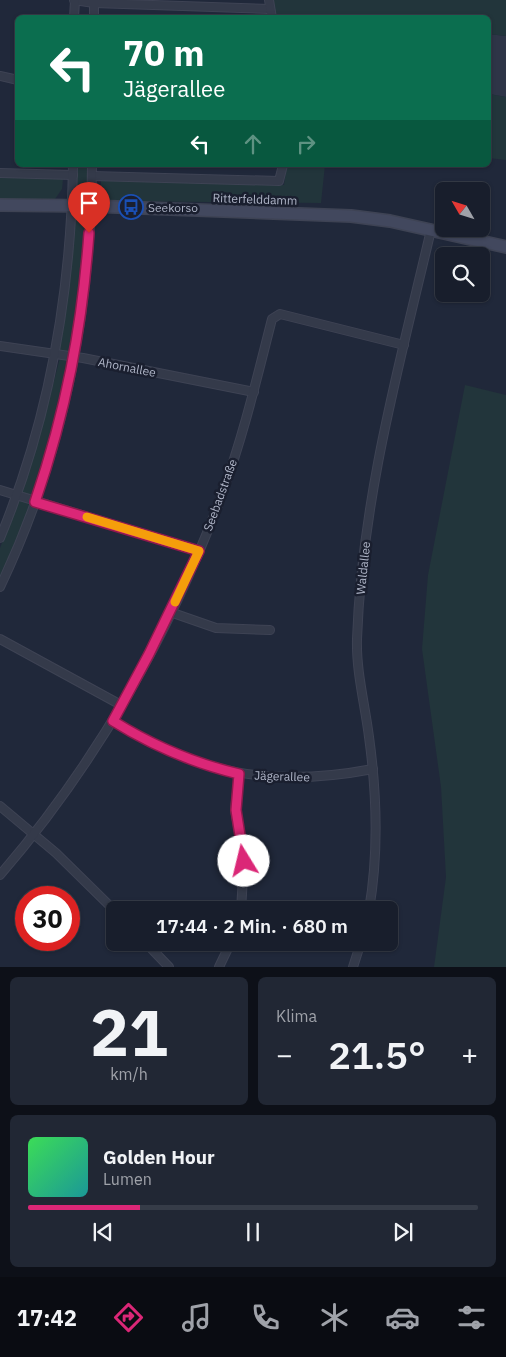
<!DOCTYPE html>
<html lang="de">
<meta charset="utf-8">
<style>
body{margin:0;font-family:"IBM Plex Sans",sans-serif;background:#212734;color:#f1f3f6;height:100vh;display:flex;flex-direction:column;font-size:19px;white-space:nowrap}
*{box-sizing:border-box;margin:0}
p{font-size:16px;color:#9fa2a9}
.icon{flex:none;width:28px;height:28px;fill:none;stroke:currentColor;stroke-width:2;stroke-linecap:round;stroke-linejoin:round}
.map{position:relative;height:967px;overflow:hidden}
.side{display:flex;flex-direction:column;gap:10px;padding:10px;background:#0d1018;flex:1}
.side>*{flex:none}
.top-card{position:absolute;left:15px;top:15px;width:476px;height:152px;border-radius:8px;box-shadow:0 1px 4px #0004,0 0 0 1px #363c48;background:#0b6e4f;color:#fff;overflow:hidden}
.needle{width:32px;rotate:309deg}
.tools{position:absolute;left:435px;top:182px;display:grid;gap:10px}
.tools a{display:grid;place-items:center;width:55px;height:55px;border-radius:8px;background:#181e2c;box-shadow:0 1px 4px #0004,0 0 0 1px #363c48;font-size:25px}
.speed{position:absolute;left:15px;top:886px;display:flex;gap:10px;font-size:25px;font-weight:700;text-align:center}
.speed>*{display:grid;place-content:center;width:65px;height:65px;border-radius:50%;background:#181e2c;box-shadow:0 1px 4px #0004,0 0 0 1px #363c48;line-height:1}
.speed .limit{border:8px solid #d22;background:#fff;color:#111}
.pin{position:absolute;display:grid;place-items:center;width:42px;height:42px;color:#fff;margin:-51px -21px;border-radius:50% 50% 50% 0;rotate:-45deg;box-shadow:0 0 5px #0007}
.pin .icon{rotate:45deg}
.me{position:absolute;width:55px;margin:-28px;rotate:351deg;stroke-linejoin:round;filter:drop-shadow(0 0 4px #0008)}
.turn{display:flex;align-items:center;gap:18px;height:105px;padding:0 25px;font-size:22px}
.turn .icon{width:65px;height:65px;stroke-width:2.5}
.turn b{display:block;font-size:35px;line-height:42px}
.lanes{display:flex;align-items:center;height:48px;padding:0 25px;background:#0003;justify-content:center;gap:25px;direction:ltr}
.lanes .off{opacity:.35}
.big{font-size:38px;font-weight:600;line-height:1.1}
.side .widget{flex:1;display:flex;flex-direction:column;justify-content:center;gap:8px;min-width:0;padding:0 18px;border-radius:8px;background:#212734}
.side .dial{align-items:center;gap:0}
.dial b{font-size:65px;line-height:1}
.song{display:flex;align-items:center;gap:15px}
.cover{width:60px;height:60px;border-radius:8px;background:linear-gradient(135deg,hsl(130 70% 55%),hsl(180 70% 35%))}
.played{height:5px;border-radius:2px;background:linear-gradient(90deg,#db2777 25%,#363c48 25%)}
.keys{display:flex;justify-content:space-around;direction:ltr}
.heat{display:flex;justify-content:space-between;align-items:center;font-size:28px;direction:ltr}
.side .tiles{flex:1;display:grid;gap:10px;grid-template-columns:1fr 1fr}
.widget:last-child{grid-column:span 2}
.trip{position:absolute;left:106px;top:901px;width:292px;height:50px;border-radius:8px;background:#181e2c;box-shadow:0 1px 4px #0004,0 0 0 1px #363c48;font-weight:600;line-height:50px;text-align:center}
.tabs{display:flex;height:80px;justify-content:space-around;align-items:center;background:#0a0c12;color:#9fa2a9}
.tabs .icon{width:35px;height:35px}
.tabs .on{color:#db2777}
.tabs b{font-size:22px;color:#f1f3f6}
.map>svg:first-child{display:block}
</style>
<div class="map">
<svg width="506" height="967" viewBox="0 0 506 967">
<rect width="100%" height="100%" fill="#20283a"/>
<path fill="#2e3547" d="M489 34 506 36V97L489 94Z"/>
<g fill="#22353b">
<path d="M273 0H506V36L489 34V18L275 17Z"/>
<path d="M489 94 506 97V160L489 158Z"/>
<path d="M76 165H88V189L75 188Z"/>
<path d="M287 165H325L321 203 109 201 101 187V181L103 180 284 185Z"/>
<path d="M0 176 61 178 63 179 62 189 55 199 0 200Z"/>
<path d="M74 216 87 217 79 309 71 353 59 350 68 293Z"/>
<path d="M60 358 69 360 70 363 55 427 33 497 22 492 38 442Z"/>
<path d="M465 385 506 395V967H434L446 877 441 787 422 649 428 575Z"/>
<path d="M22 500 30 505 0 579V548L18 502Z"/>
</g>
<g fill="none" stroke-linecap="round" stroke-linejoin="round">
<defs>
<g id="minor">
<path d="M74 0 94 3 270 9"/>
<path d="M269 0 272 18"/>
<path d="M74 18 75 0"/>
<path d="M94 18V0"/>
<path d="M0 76 18 80"/>
<path d="M0 173 73 175"/>
<path d="M92 176 279 181 283 165"/>
<path d="M0 346 83 358 254 392"/>
<path d="M0 490 199 551"/>
<path d="M0 538C49 420 71 292 73 165"/>
<path d="M0 587C63 455 91 310 92 165"/>
<path d="M170 612 216 628 270 630"/>
<path d="M0 639 121 705"/>
<path d="M113 721C199 775 273 788 373 769"/>
<path d="M239 774 235 810 244 861 241 910"/>
<path d="M0 806 56 853 115 911"/>
<path d="M0 875C96 764 171 632 222 494 243 437 257 378 272 319L280 314 404 345"/>
<path d="M369 910C379 852 377 795 369 737 365 705 356 671 357 639 362 499 399 366 431 230"/>
<path d="M145 942 169 967"/>
<path d="M219 967 231 942"/>
<path d="M353 967 361 942"/>
</g>
<path id="secondary" d="M0 205 91 206 351 216 390 221 506 247"/>
</defs>
<use href="#minor" stroke="#3e4354" stroke-width="10"/>
<use href="#secondary" stroke="#3e4354" stroke-width="14"/>
<use href="#minor" stroke="#343a4a" stroke-width="8"/>
<use href="#secondary" stroke="#42485e" stroke-width="11"/>
</g>
<g fill="none" stroke-linecap="round" stroke-linejoin="round">
<defs>
<path id="route" d="M89 233C82 328 66 411 35 502L199 551 149 654 113 721C153 746 193 763 239 774L236 810 244 861"/>
</defs>
<use href="#route" stroke="#8e194d" stroke-width="12"/>
<use href="#route" stroke="#db2777" stroke-width="9"/>
<path stroke="#f59e0b" stroke-width="9" d="M87 517 199 551 175 602"/>
</g>
<defs>
<symbol id="bus-ring" viewBox="-11 -11 22 22"><circle r="9.5" fill="#1a1f2f" stroke="#1a4fb4" stroke-width="1.5"/><path d="M-5-6H5V4H4V6H2V4H-2V6H-4V4H-5ZM-3.5-4V0h7V-4ZM-3.5 1.2v1.5H-2V1.2ZM2 1.2v1.5H3.5V1.2Z" fill="#1a4fb4"/></symbol>
</defs>
<g fill-rule="evenodd">
<use href="#bus-ring" x="117" y="193" width="28" height="28"/>
</g>
<g text-anchor="middle" dominant-baseline="central" stroke-width="5" stroke-linejoin="round" paint-order="stroke">
<g font-size="12" fill="#afb5c7" stroke="#1a1f2f">
<text transform="translate(255 199) rotate(2)">Ritterfelddamm</text>
<text transform="translate(127 367) rotate(11)">Ahornallee</text>
<text transform="translate(220 495) rotate(-70)">Seebadstraße</text>
<text transform="translate(363 568) rotate(-84)">Waldallee</text>
<text transform="translate(282 776) rotate(2)">Jägerallee</text>
</g>
<g font-size="12" fill="#afb5c7" stroke="#1a1f2f" text-anchor="start">
<text x="148" y="207">Seekorso</text>
</g>
</g>
</svg>
<div class="tools">
<a><svg class="needle" viewBox="-14 -14 28 28"><path d="M0-13l5 13h-10z" fill="#e53935"/><path d="M0 13l5-13h-10z" fill="#9fa2a9"/></svg></a>
<a><svg class="icon" aria-label="search" viewBox="0 0 24 24"><circle cx="10" cy="10" r="6"/><path d="M15 15l6 6"/></svg></a>
</div>
<div class="speed"><div class="limit">30</div></div>
<div class="pin" style="left:89px;top:233px;background:#d93025"><svg class="icon" aria-label="arrive" viewBox="0 0 24 24"><path d="M6 21V4h12l-3 4 3 4H6"/></svg></div>
<svg class="me" style="left:244px;top:861px" viewBox="-20 -20 40 40"><circle r="19" fill="#fff"/><path d="M0-13L10 11 0 6-10 11z" fill="#db2777"/></svg>
<div class="trip">17:44 · 2 Min. · 680 m</div>
<div class="top-card">
<div class="turn"><svg class="icon" aria-label="left" viewBox="0 0 24 24"><path d="M17 20v-9H6M10 6l-5 5 5 5"/></svg><div><b>70 m</b>Jägerallee</div></div>
<div class="lanes"><svg class="icon" aria-label="left" viewBox="0 0 24 24"><path d="M17 20v-9H6M10 6l-5 5 5 5"/></svg><svg class="icon off" aria-label="ahead" viewBox="0 0 24 24"><path d="M12 20V5M6 11l6-6 6 6"/></svg><svg class="icon off" aria-label="right" viewBox="0 0 24 24"><path d="M7 20v-9h11M14 6l5 5-5 5"/></svg></div>
</div>
</div>
<section class="side">
<div class="tiles">
<div class="widget dial"><b>21</b><p>km/h</p></div>
<div class="widget"><p>Klima</p>
<div class="heat"><a>−</a><b class="big">21.5°</b><a>+</a></div>
</div>
<div class="widget">
<div class="song"><i class="cover"></i><div><b>Golden Hour</b><p>Lumen</p></div></div>
<div class="played"></div>
<div class="keys"><svg class="icon" aria-label="previous" viewBox="0 0 24 24"><path d="M18 5L8 12l10 7zM5 5v14"/></svg><svg class="icon" aria-label="pause" viewBox="0 0 24 24"><path d="M8 5v14M16 5v14"/></svg><svg class="icon" aria-label="next" viewBox="0 0 24 24"><path d="M6 5l10 7-10 7zM19 5v14"/></svg></div>
</div>
</div>
</section>
<nav class="tabs">
<b>17:42</b>
<svg class="icon on" aria-label="directions" viewBox="0 0 24 24"><path d="M12 3l9 9-9 9-9-9zM9 14v-3h6M13 9l2 2-2 2"/></svg>
<svg class="icon" aria-label="music" viewBox="0 0 24 24"><path d="M9 18V5l10-2v13"/><circle cx="6" cy="18" r="3"/><circle cx="16" cy="16" r="3"/></svg>
<svg class="icon" aria-label="phone" viewBox="0 0 24 24"><path d="M5 4h4l2 5-3 2q2 4 5 5l2-3 5 2v4C11 20 4 13 5 4z"/></svg>
<svg class="icon" aria-label="climate" viewBox="0 0 24 24"><path d="M12 3v18M4 7l16 10M4 17L20 7"/></svg>
<svg class="icon" aria-label="car" viewBox="0 0 24 24"><path d="M5 17H2v-5l4-1 3-4h7l3 4 3 1v5h-3M9 17h6M6 11h13"/><circle cx="7" cy="17" r="2"/><circle cx="17" cy="17" r="2"/></svg>
<svg class="icon" aria-label="filters" viewBox="0 0 24 24"><path d="M4 7h16M4 17h16"/><circle cx="9" cy="7" r="2"/><circle cx="15" cy="17" r="2"/></svg>
</nav>
